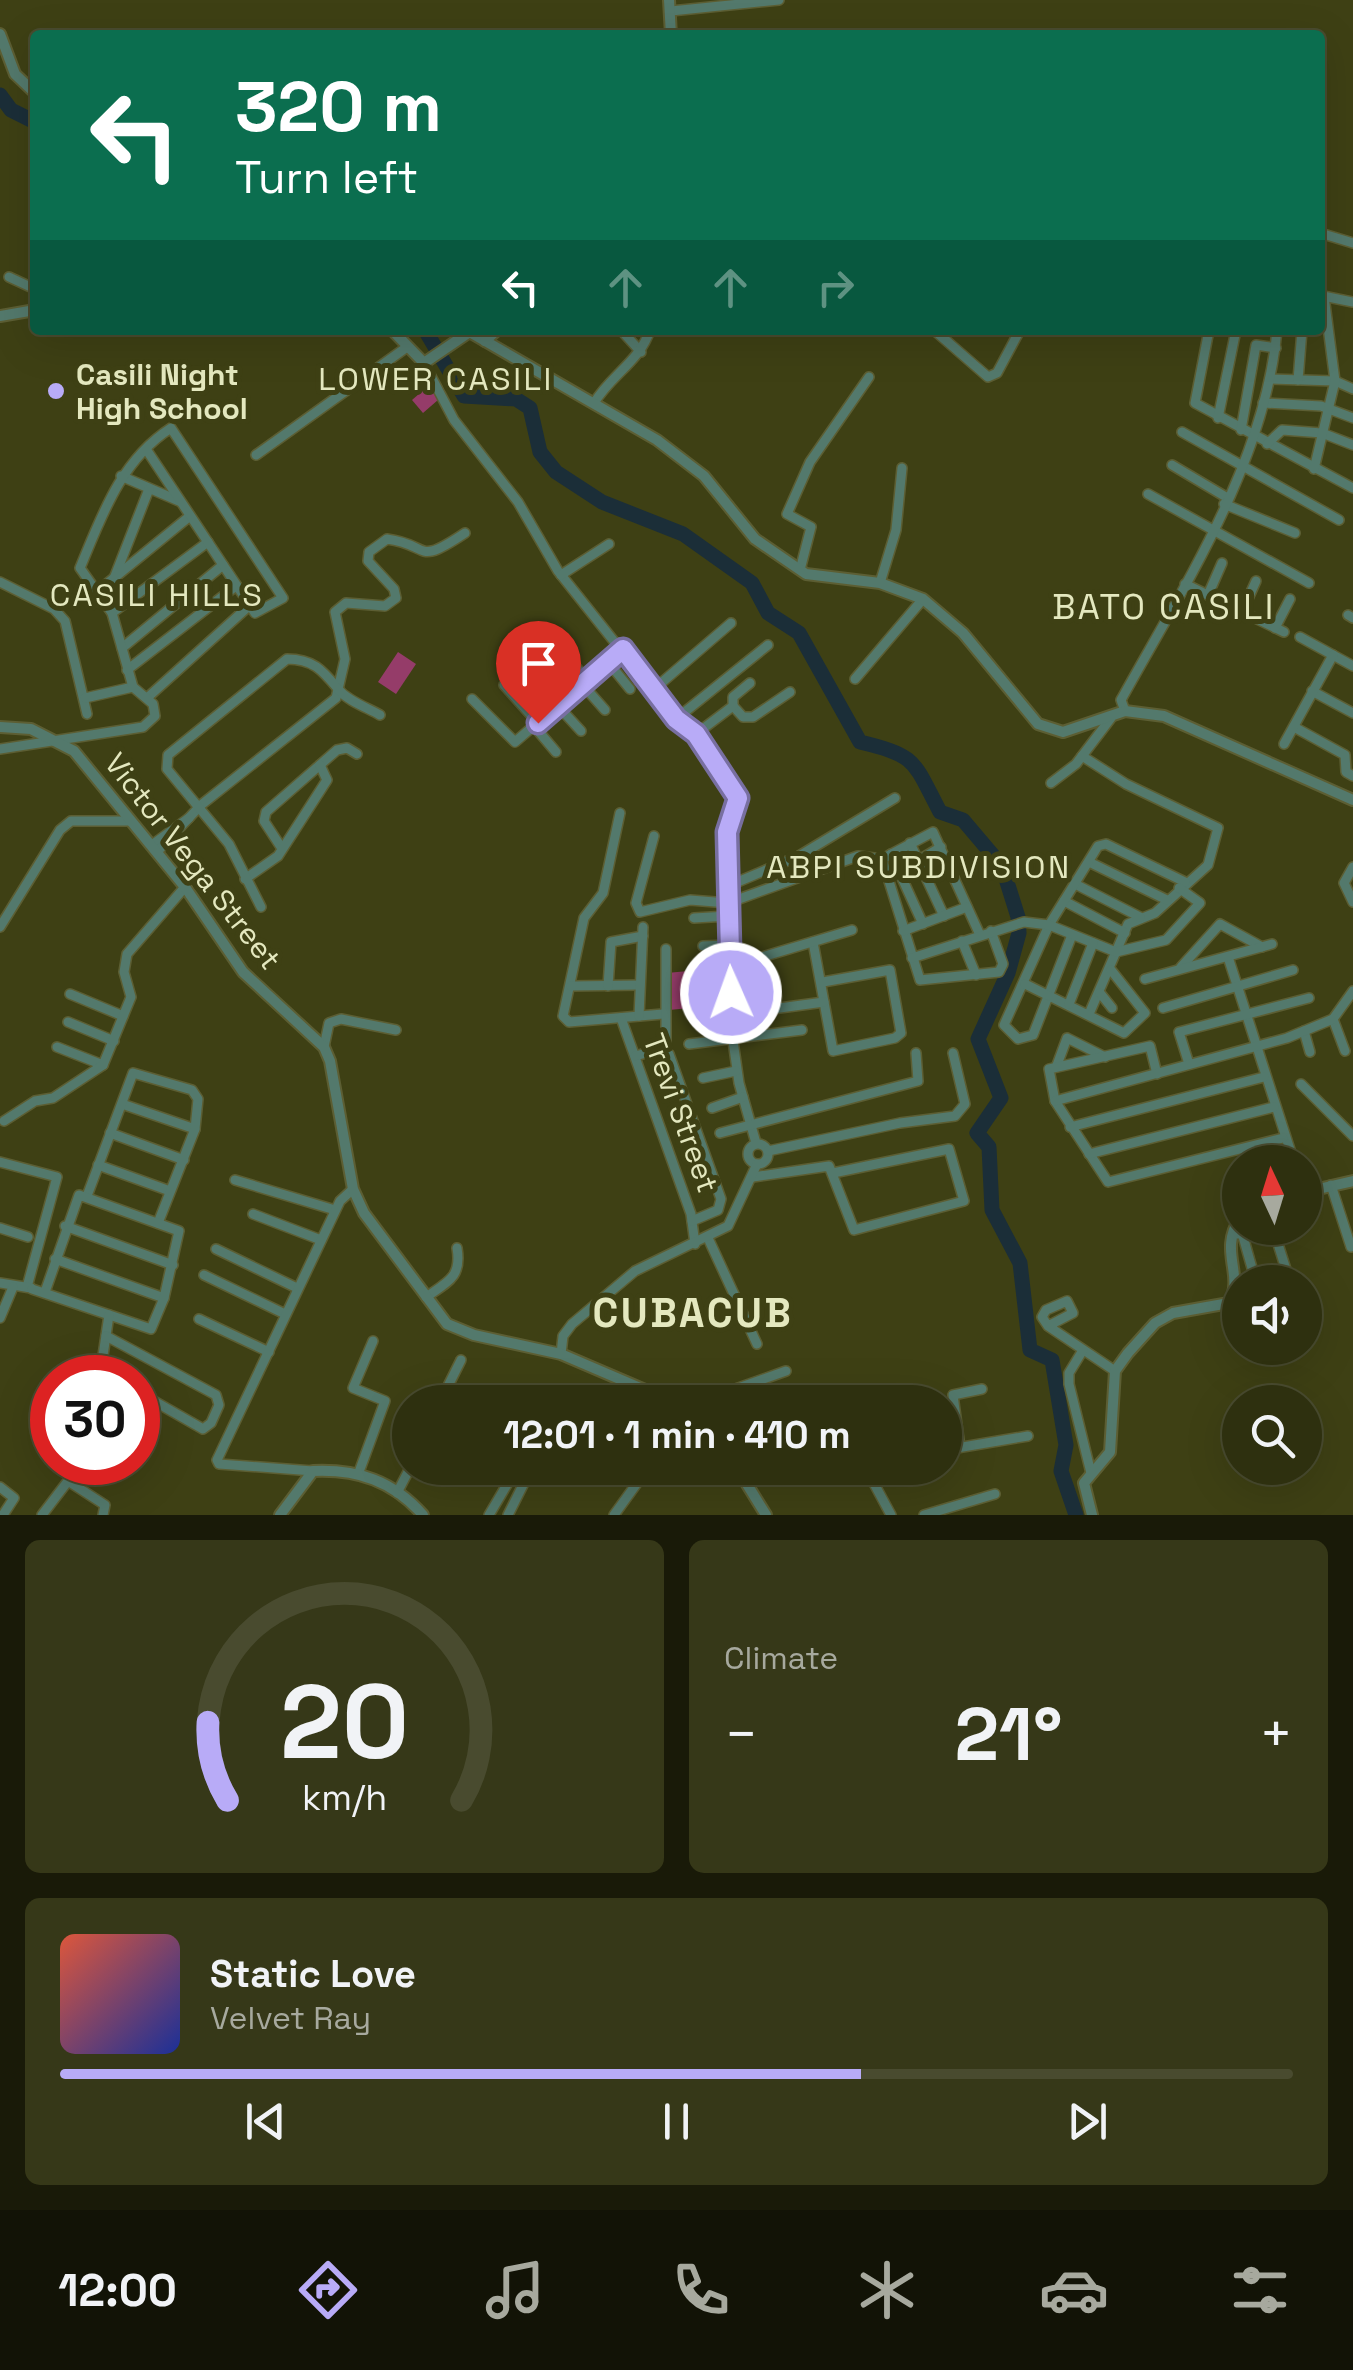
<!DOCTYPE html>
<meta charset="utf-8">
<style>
body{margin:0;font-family:"Space Grotesk",sans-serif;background:#363818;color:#f1f3f6;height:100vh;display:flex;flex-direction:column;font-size:38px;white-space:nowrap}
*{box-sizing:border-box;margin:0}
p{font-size:32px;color:#a7a99e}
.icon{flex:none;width:55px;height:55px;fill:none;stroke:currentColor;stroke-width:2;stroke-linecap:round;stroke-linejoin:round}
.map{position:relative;height:1515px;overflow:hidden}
.drawer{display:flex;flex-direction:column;gap:25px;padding:25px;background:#191a08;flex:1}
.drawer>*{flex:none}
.top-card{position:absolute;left:30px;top:30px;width:1295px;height:305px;border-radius:10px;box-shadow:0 10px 40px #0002,0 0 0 2px #494b2f;background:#0b6e4f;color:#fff;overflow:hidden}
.needle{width:65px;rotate:356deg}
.controls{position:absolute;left:1222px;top:1145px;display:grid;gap:20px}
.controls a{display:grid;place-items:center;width:100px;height:100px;border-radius:50%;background:#2e300f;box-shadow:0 10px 40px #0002,0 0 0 2px #494b2f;font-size:50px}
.speed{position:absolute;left:30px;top:1355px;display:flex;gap:20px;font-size:50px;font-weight:700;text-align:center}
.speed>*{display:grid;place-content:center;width:130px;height:130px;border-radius:50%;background:#2e300f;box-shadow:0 10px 40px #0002,0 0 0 2px #494b2f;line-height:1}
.speed .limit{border:15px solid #d22;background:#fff;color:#111}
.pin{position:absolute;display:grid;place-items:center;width:85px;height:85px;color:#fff;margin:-102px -42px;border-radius:50% 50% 50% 0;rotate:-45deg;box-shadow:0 0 10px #0007}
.pin .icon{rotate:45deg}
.me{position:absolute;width:110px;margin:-55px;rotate:358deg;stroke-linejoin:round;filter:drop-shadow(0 0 8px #0008)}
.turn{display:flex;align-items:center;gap:35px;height:210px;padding:0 40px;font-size:45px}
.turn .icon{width:130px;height:130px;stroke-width:2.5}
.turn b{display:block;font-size:70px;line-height:85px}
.lanes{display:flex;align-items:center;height:95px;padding:0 40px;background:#0003;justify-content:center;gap:50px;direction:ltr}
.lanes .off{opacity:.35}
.big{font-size:75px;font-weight:600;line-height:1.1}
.drawer .card{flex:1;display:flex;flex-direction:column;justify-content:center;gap:15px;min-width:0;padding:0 35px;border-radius:15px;background:#363818}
.drawer .dial{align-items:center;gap:0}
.dial svg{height:260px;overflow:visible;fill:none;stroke:#494b2f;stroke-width:7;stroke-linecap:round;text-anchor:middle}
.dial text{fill:#f1f3f6;stroke:none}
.song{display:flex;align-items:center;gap:30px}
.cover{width:120px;height:120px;border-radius:15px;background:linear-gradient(135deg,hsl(10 70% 55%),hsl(230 70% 35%))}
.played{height:10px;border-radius:5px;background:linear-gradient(90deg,#b8abf7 65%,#494b2f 65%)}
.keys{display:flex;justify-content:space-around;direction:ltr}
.heat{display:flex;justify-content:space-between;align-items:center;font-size:55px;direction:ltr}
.drawer .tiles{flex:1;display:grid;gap:25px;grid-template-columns:1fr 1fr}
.card:last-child{grid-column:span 2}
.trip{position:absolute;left:392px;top:1385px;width:570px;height:100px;border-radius:50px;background:#2e300f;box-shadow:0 10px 40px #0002,0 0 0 2px #494b2f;font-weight:600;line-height:100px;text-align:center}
.dock{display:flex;height:160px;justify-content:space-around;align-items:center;background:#121306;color:#a7a99e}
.dock .icon{width:70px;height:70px}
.dock .on{color:#b8abf7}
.dock b{font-size:45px;color:#f1f3f6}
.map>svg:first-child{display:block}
</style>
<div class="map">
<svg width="1353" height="1515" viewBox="0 0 1353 1515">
<rect width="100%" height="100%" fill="#3e4014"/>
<g fill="#953c69">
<path d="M435 380 446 393 423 413 412 400Z"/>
<path d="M398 652 416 664 396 694 378 682Z"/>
<path d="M688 971 690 1008 669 1010 667 973Z"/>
</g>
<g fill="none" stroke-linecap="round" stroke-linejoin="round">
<g stroke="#1b2e38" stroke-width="15">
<path d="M0 95 11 110 35 122"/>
<path d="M425 330 464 396 516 399 530 408 540 452 556 472 602 502 683 534 752 583 768 613 799 633 860 742C918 756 913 761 940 812L963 820 1002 866 1018 917 1019 933 1008 973 978 1039 1001 1098 977 1133 989 1147 992 1210 1020 1263 1030 1350 1052 1360 1066 1445 1061 1471 1076 1515"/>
</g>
<defs>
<g id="minor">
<path d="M671 11 779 0"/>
<path d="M1320 233 1353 243"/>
<path d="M9 277 35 289"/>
<path d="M1323 296 1353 302"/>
<path d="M621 330 641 352"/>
<path d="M934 330 988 377 997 373 1020 330"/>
<path d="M1209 330 1195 403 1353 488"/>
<path d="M424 363 454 420 518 502 558 571 676 719 696 734 738 797 727 832 733 1041 739 1083 756 1143"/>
<path d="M1270 379 1335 381 1353 389"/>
<path d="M1298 380 1302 330"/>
<path d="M594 403C611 375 640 361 650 330"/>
<path d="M1263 403 1321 406 1353 418"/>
<path d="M1218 418 1236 330"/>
<path d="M1241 430 1256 345 1276 348"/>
<path d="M1182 432 1339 520"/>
<path d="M1267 444 1282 430 1322 433 1353 445"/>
<path d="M256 455 407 347"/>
<path d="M1172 465 1226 497"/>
<path d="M1314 469 1335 381 1324 296"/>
<path d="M121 476 179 501"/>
<path d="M1148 494 1309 583"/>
<path d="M1224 504 1295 533"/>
<path d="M800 570 811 527 787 514 810 462 869 377"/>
<path d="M561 575 609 544"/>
<path d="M115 576 149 489"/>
<path d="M0 582 54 609 65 621 87 714"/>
<path d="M880 583 896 530 902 468"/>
<path d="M1185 584 1284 632"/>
<path d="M98 591 190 516"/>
<path d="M1208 595 1222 563"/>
<path d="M1242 612 1256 581"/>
<path d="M112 613 208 542"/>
<path d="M1348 615 1353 618"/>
<path d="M1275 628 1290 599"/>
<path d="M544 630 587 680"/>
<path d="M1300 637 1353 666"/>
<path d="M122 648 223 565"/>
<path d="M608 662 630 689"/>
<path d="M127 670 236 586"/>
<path d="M855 679 923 599"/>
<path d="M582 684 605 710"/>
<path d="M504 685 538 723"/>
<path d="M653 690 731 623"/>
<path d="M1312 691 1353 713"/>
<path d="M85 698 133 687"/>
<path d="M147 698 249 606"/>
<path d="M472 699 515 742 623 649"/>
<path d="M558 706 581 731"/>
<path d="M733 706 743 717H753L790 692"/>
<path d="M1125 711 1121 700C1184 586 1265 463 1277 330"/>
<path d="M676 719 768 645"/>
<path d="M534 726 556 752"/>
<path d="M1294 727 1345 755 1346 772 1353 776"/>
<path d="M696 734 733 706V697L750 683"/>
<path d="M1284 744 1333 655"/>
<path d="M0 749 143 727 155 716 153 704 133 687 112 613 80 568C102 515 121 460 171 428L283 598 255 613 146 449"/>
<path d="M1082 756 1126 784 1218 828 1208 865 1155 913 1128 924 1089 1014"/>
<path d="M1051 783 1076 764 1111 718"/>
<path d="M620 813 603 893 584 918 563 1016 569 1022 663 1014"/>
<path d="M654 836 636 903 640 912 690 900 728 903 858 856 882 859 933 832 980 935"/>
<path d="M910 843 944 916"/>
<path d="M152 845 189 818"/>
<path d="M281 847 264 821 266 812 337 750 347 748 357 754"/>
<path d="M157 852 201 805 336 698 345 659 335 612 346 603 385 606 396 598 394 589 368 561 369 552 387 539C432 545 414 567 465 533"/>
<path d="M891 854 923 924"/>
<path d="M882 859 920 980 999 972 1003 964 991 931"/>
<path d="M1089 862 1167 900"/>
<path d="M1353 867 1344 883 1353 902"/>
<path d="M899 872 941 847"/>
<path d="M245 879 278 856 327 780 320 765"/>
<path d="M1075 884 1140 917"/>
<path d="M728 886 799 856 895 798"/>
<path d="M1064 901 1125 933"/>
<path d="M261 907 229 844 167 769 168 755 287 659C314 659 323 671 339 690 348 701 368 708 380 715"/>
<path d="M694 918 728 916"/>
<path d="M0 927 60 830 71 821H131"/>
<path d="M903 931 967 907"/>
<path d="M1072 935 1033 1035 1018 1039 1004 1025 1049 925 1098 846 1106 844 1185 882"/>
<path d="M962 941 976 975"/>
<path d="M813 942 833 1051 895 1038 901 1033 890 970 823 982"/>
<path d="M703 946 729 945"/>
<path d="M666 949V1050"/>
<path d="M1228 957 1294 1162"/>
<path d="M912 958 1024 922 1049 925 1116 952 1166 940 1200 903 1179 888"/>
<path d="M729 967 852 930"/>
<path d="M1181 967 1220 924 1262 947"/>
<path d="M1145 979 1272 944"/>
<path d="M1025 984 1124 1033 1145 1013 1111 970"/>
<path d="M571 986 640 985"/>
<path d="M608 986 611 942 643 936"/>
<path d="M1100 993 1112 1008"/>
<path d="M70 994 123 1016"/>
<path d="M708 994 731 993"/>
<path d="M1069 1004 1093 943"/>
<path d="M1163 1008 1293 970"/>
<path d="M639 1016 643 927"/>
<path d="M621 1018 691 1214 695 1244"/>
<path d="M706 1018 824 1002"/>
<path d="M1333 1019 1345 1051"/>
<path d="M68 1022 114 1041"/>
<path d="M1304 1031 1310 1052"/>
<path d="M689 1044 802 1030"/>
<path d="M57 1047 103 1065"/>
<path d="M324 1047 329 1023 341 1019 396 1030"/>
<path d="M635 1056 661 1049 669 1054 721 1199 718 1210 692 1221"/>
<path d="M1189 1064 1179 1032 1309 998"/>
<path d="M1057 1065 1067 1038 1105 1057"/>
<path d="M1157 1074 1150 1046 1049 1069 1055 1101 1108 1182 1283 1138"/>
<path d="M703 1078 736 1071"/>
<path d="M1301 1084 1353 1136"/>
<path d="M1055 1101 1287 1038 1333 1019 1353 991"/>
<path d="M122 1104 195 1129"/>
<path d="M712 1108 743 1097"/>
<path d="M4 1121 35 1101 53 1098 103 1065 131 997 124 972 127 954 185 887"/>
<path d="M1070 1127 1264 1077"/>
<path d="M110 1133 184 1160"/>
<path d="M720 1133 918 1081 916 1053"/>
<circle cx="758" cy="1154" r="10"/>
<path d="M768 1151 900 1123 955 1116 965 1104 953 1053"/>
<path d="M1089 1154 1274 1107"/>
<path d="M0 1162 57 1177 27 1287"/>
<path d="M98 1165 170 1191"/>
<path d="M753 1177 829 1166 854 1230 964 1201 949 1149 833 1173"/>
<path d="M235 1180 335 1210"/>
<path d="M1331 1185 1351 1247"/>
<path d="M87 1196 133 1073 192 1090 198 1099 195 1129 158 1223"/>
<path d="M253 1214 321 1240"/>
<path d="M65 1226 173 1265"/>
<path d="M0 1228 28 1237"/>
<path d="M1273 1228 1290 1282"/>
<path d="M1242 1233 1256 1282"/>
<path d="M1238 1234 1259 1228"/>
<path d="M708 1238 757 1344"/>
<path d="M216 1249 297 1288"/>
<path d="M55 1259 164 1298"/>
<path d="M204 1275 285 1314"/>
<path d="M0 1283 31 1288"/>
<path d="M32 1289 151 1329 164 1298 179 1231 79 1195 45 1292"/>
<path d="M426 1297C448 1282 462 1277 457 1248"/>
<path d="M109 1315 101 1369 110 1378"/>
<path d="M0 1318 13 1287"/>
<path d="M199 1319 269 1352"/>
<path d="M1048 1326 1073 1313 1067 1301 1046 1310 1042 1317 1048 1326 1115 1371"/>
<path d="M106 1336 216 1395 219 1405 211 1423 203 1429 138 1392"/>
<path d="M1083 1350 1069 1373V1384L1091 1473"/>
<path d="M561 1354 563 1336 572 1324 635 1271 728 1226 757 1164"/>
<path d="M440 1402 461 1360"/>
<path d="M699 1402 786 1371"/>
<path d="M960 1447 953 1395 982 1389"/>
<path d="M945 1450 1028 1436"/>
<path d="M873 1468 868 1470 870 1476 891 1515"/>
<path d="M313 1471 219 1464 217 1460 340 1201 353 1189"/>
<path d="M359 1472 385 1401 353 1388 373 1341"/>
<path d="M0 1487 14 1498 3 1515"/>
<path d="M397 1493 410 1468"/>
<path d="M42 1515 68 1481 105 1505 103 1515"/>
<path d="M489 1515 512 1476 524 1483 508 1515"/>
<path d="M614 1515 648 1468"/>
<path d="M924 1515 995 1494"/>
</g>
<g id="tertiary">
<path d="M669 0 671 35"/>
<path d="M0 34 15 74 35 93"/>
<path d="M0 316 35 310"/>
<path d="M105 330H120"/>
<path d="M392 330 424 363 468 333"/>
<path d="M466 330 657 440 704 476 755 539 806 574 880 583 923 599 963 633 1038 724 1063 732 1125 711 1164 716 1353 800"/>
<path d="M485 341 497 330"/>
<path d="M0 727 31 729 74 751 185 887 243 972 324 1047 330 1061 353 1189 364 1213 447 1324 474 1335 561 1354 673 1402"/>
<path d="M1305 1192 1353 1181"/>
<path d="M737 1468 766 1515"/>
<path d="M280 1515 313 1471C358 1469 393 1481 423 1515"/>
<path d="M1092 1515 1084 1483 1110 1452 1115 1371 1128 1353 1155 1323 1173 1313 1229 1303C1245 1274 1218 1252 1240 1218"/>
</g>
</defs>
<use href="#minor" stroke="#5c5e33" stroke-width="12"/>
<use href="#tertiary" stroke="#5c5e33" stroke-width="14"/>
<use href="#minor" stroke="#53796c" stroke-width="9"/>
<use href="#tertiary" stroke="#53796c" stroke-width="10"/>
</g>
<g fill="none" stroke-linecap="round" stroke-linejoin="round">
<defs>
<path id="route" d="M538 723 623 649 676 719 696 734 738 798 727 832 731 993"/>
</defs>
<use href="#route" stroke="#786fa1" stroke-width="25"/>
<use href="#route" stroke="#b8abf7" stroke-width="18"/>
</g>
<circle fill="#b8abf7" stroke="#3e4014" stroke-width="4" cx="56" cy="391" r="10"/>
<g text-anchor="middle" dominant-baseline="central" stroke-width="10" stroke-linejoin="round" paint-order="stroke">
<g font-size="30" font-weight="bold" fill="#e4e8bf" stroke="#3e4014" text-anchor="start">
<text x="76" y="374">Casili Night<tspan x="76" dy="34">High School</tspan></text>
</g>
<g font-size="30" fill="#e4e8bf" stroke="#3e4014">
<text transform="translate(193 861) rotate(52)">Victor Vega Street</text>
<text transform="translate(681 1113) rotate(70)">Trevi Street</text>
</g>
<g font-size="32" letter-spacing="2.5" fill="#e4e8bf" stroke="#3e4014">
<text x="436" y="379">LOWER CASILI</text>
<text x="157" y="595">CASILI HILLS</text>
<text x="919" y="867">ABPI SUBDIVISION</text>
</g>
<g font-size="35" letter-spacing="2.5" fill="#e4e8bf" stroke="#3e4014">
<text x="1164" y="607">BATO CASILI</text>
</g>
<g font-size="40" font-weight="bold" letter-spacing="2.5" fill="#e4e8bf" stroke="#3e4014">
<text x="693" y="1313">CUBACUB</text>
</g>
</g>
</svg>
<div class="controls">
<a><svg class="needle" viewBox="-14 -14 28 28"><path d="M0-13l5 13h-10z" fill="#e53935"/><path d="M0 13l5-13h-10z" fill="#a7a99e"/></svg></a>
<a><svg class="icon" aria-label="sound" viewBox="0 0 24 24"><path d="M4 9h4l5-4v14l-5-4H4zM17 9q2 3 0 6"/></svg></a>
<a><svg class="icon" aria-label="search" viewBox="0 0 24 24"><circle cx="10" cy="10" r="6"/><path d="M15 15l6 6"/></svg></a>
</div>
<div class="speed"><div class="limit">30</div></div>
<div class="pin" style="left:538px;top:723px;background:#d93025"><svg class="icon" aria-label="arrive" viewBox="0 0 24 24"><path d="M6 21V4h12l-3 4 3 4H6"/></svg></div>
<svg class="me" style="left:731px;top:993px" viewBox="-20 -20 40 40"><circle r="17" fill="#b8abf7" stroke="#fff" stroke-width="3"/><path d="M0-11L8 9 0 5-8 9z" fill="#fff"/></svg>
<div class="trip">12:01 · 1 min · 410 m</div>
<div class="top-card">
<div class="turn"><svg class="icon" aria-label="left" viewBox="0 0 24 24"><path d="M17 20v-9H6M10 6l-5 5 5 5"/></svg><div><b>320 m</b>Turn left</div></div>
<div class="lanes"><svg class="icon" aria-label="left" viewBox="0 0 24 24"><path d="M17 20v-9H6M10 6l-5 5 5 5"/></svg><svg class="icon off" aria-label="ahead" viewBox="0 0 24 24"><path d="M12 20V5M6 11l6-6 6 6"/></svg><svg class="icon off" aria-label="ahead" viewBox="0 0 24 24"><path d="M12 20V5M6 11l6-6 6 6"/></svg><svg class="icon off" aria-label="right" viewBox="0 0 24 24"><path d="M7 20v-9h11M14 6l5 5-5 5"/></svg></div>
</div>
</div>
<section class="drawer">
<div class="tiles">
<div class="card dial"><svg viewBox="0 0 100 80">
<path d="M14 69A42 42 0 1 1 86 69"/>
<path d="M14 69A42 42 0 0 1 8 45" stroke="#b8abf7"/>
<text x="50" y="56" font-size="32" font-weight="700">20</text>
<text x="50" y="72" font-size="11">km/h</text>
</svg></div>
<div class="card"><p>Climate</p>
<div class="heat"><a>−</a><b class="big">21°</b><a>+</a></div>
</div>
<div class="card">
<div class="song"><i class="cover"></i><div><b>Static Love</b><p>Velvet Ray</p></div></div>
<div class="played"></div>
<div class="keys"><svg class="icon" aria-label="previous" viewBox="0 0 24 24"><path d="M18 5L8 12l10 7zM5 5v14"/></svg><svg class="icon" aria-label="pause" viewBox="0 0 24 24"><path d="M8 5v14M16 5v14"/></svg><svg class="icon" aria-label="next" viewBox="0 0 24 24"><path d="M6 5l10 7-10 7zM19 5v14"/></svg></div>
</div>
</div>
</section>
<nav class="dock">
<b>12:00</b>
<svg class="icon on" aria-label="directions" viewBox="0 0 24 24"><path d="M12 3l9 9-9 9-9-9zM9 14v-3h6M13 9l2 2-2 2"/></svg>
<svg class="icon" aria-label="music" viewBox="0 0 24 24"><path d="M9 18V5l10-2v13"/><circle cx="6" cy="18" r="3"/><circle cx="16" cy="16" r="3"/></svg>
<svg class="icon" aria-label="phone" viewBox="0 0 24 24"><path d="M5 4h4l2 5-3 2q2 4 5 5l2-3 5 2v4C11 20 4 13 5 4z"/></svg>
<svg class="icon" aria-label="climate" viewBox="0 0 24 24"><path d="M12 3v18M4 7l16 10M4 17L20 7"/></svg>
<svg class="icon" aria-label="car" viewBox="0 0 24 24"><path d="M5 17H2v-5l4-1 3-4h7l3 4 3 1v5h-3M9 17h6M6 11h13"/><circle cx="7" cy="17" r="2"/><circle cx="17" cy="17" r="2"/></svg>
<svg class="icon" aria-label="filters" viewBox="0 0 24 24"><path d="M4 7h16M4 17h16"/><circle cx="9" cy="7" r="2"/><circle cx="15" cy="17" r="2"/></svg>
</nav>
